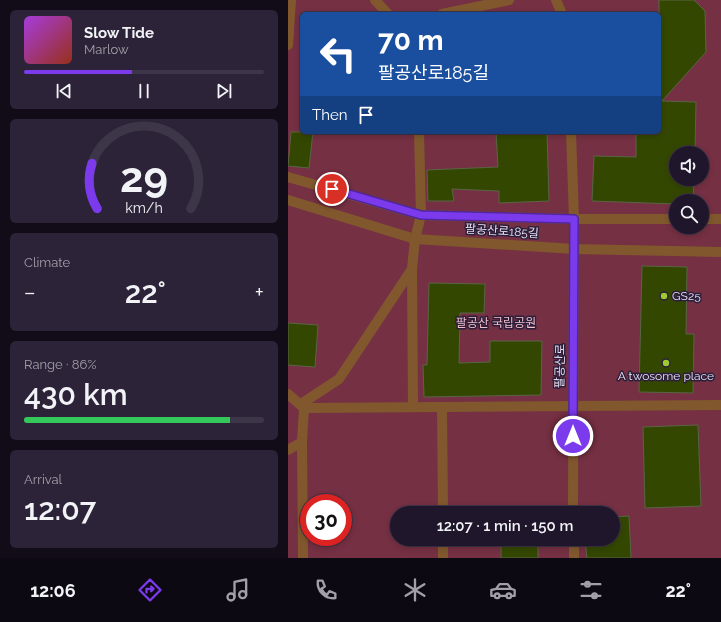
<!DOCTYPE html>
<meta charset="utf-8">
<style>
body{margin:0;font-family:Raleway,"Noto Sans KR",sans-serif;background:#2d2338;color:#f1f3f6;height:100vh;display:flex;flex-direction:column;font-size:15px;white-space:nowrap}
*{box-sizing:border-box;margin:0}
p{font-size:13px;color:#a29fa9}
.icon{flex:none;width:22px;height:22px;fill:none;stroke:currentColor;stroke-width:2;stroke-linecap:round;stroke-linejoin:round}
.map{position:relative;flex:1;overflow:hidden}
.side{display:flex;flex-direction:column;gap:10px;padding:10px;background:#120c18;width:288px}
.side>*{flex:none}
.hud{position:absolute;left:12px;top:12px;width:361px;height:122px;border-radius:6px;box-shadow:0 2px 6px #0003,0 0 0 1px #3d3548;background:#1a4fa0;color:#fff;overflow:hidden}
.tools{position:absolute;left:381px;top:146px;display:grid;gap:8px}
.tools a{display:grid;place-items:center;width:40px;height:40px;border-radius:50%;background:#20162c;box-shadow:0 2px 6px #0003,0 0 0 1px #3d3548;font-size:20px}
.speed{position:absolute;left:12px;top:494px;display:flex;gap:8px;font-size:20px;font-weight:700;text-align:center}
.speed>*{display:grid;place-content:center;width:52px;height:52px;border-radius:50%;background:#20162c;box-shadow:0 2px 6px #0003,0 0 0 1px #3d3548;line-height:1}
.speed .limit{border:6px solid #d22;background:#fff;color:#111}
.pin{position:absolute;display:grid;place-items:center;width:34px;height:34px;color:#fff;margin:-17px;border:2px solid #fff;border-radius:50%;box-shadow:0 1px 4px #0007}
.me{position:absolute;width:44px;margin:-22px;rotate:0deg;stroke-linejoin:round;filter:drop-shadow(0 0 3px #0008)}
.turn{display:flex;align-items:center;gap:14px;height:84px;padding:0 12px;font-size:18px}
.turn .icon{width:52px;height:52px;stroke-width:2.5}
.turn b{display:block;font-size:28px;line-height:34px}
.then{display:flex;align-items:center;height:38px;padding:0 12px;background:#0003;gap:8px;font-size:15px}
.big{font-size:30px;font-weight:600;line-height:1.1}
.side .card{flex:1;display:flex;flex-direction:column;justify-content:center;gap:6px;min-width:0;padding:0 14px;border-radius:6px;background:#2d2338}
.side .dial{align-items:center;gap:0}
.dial svg{height:104px;overflow:visible;fill:none;stroke:#3d3548;stroke-width:7;stroke-linecap:round;text-anchor:middle}
.dial text{fill:#f1f3f6;stroke:none}
.song{display:flex;align-items:center;gap:12px}
.cover{width:48px;height:48px;border-radius:6px;background:linear-gradient(135deg,hsl(280 70% 55%),hsl(10 70% 35%))}
.played{height:4px;border-radius:2px;background:linear-gradient(90deg,#7c3aed 45%,#3d3548 45%)}
.keys{display:flex;justify-content:space-around;direction:ltr}
.heat{display:flex;justify-content:space-between;align-items:center;font-size:22px;direction:ltr}
.charge{height:6px;border-radius:3px;background:linear-gradient(90deg,#34c759 86%,#3d3548 0)}
.trip{position:absolute;left:102px;top:506px;width:230px;height:40px;border-radius:20px;background:#20162c;box-shadow:0 2px 6px #0003,0 0 0 1px #3d3548;font-weight:600;line-height:40px;text-align:center}
.dock{display:flex;height:64px;justify-content:space-around;align-items:center;background:#0d0912;color:#a29fa9}
.dock .icon{width:28px;height:28px}
.dock .current{color:#7c3aed}
.dock b{font-size:18px;color:#f1f3f6}
main{display:flex;flex:1;min-height:0}
.map>svg:first-child{display:block}
</style>
<main>
<section class="side">
<div class="card">
<div class="song"><i class="cover"></i><div><b>Slow Tide</b><p>Marlow</p></div></div>
<div class="played"></div>
<div class="keys"><svg class="icon" aria-label="previous" viewBox="0 0 24 24"><path d="M18 5L8 12l10 7zM5 5v14"/></svg><svg class="icon" aria-label="pause" viewBox="0 0 24 24"><path d="M8 5v14M16 5v14"/></svg><svg class="icon" aria-label="next" viewBox="0 0 24 24"><path d="M6 5l10 7-10 7zM19 5v14"/></svg></div>
</div>
<div class="card dial"><svg viewBox="0 0 100 80">
<path d="M14 69A42 42 0 1 1 86 69"/>
<path d="M14 69A42 42 0 0 1 10 34" stroke="#7c3aed"/>
<text x="50" y="56" font-size="32" font-weight="700">29</text>
<text x="50" y="72" font-size="11">km/h</text>
</svg></div>
<div class="card"><p>Climate</p>
<div class="heat"><a>−</a><b class="big">22°</b><a>+</a></div>
</div>
<div class="card"><p>Range · 86%</p><b class="big">430 km</b><div class="charge"></div></div>
<div class="card"><p>Arrival</p><b class="big">12:07</b></div>
</section>
<div class="map">
<svg width="433" height="558" viewBox="0 0 433 558">
<rect width="100%" height="100%" fill="#2b1e3a"/>
<path fill="#753043" fill-rule="evenodd" d="M0 0H433V558H0ZM14 14H371V132H14ZM388 153H414V179H388ZM388 201H414V227H388ZM21 503H55V537H21ZM109 513H325V539H109Z"/>
<g fill="#344700" stroke="#596544">
<path d="M371 0H406L417 11 418 52 374 101 408 102 407 153H388V179H406L405 201H388V204L304 201 306 156 348 157V132H371Z"/>
<path d="M3 132H25L21 168 0 166Z"/>
<path d="M208 132H259L261 201 211 203V191L164 189 166 201H140L139 170 210 167Z"/>
<path d="M354 266 399 267 398 334H406L405 393 351 392Z"/>
<path d="M141 283 197 284 196 313H172L171 363 202 362V341H254L253 395 136 397 135 365H139Z"/>
<path d="M0 323 30 325 27 367 0 365Z"/>
<path d="M410 425 413 506 357 508 355 427Z"/>
<path d="M341 516 343 558H299L297 539H325V517Z"/>
<rect x="213" y="539" width="37" height="19"/>
</g>
<g fill="none" stroke-linecap="round" stroke-linejoin="round">
<g stroke="#81582d" stroke-width="10">
<path d="M87 0 100 14"/>
<path d="M268 0 274 14"/>
<path d="M154 14 221 0"/>
<path d="M0 45 3 0"/>
<path d="M283 132 286 219 285 513"/>
<path d="M0 177 133 215 286 219H388"/>
<path d="M0 200 127 239 286 249 433 252"/>
<path d="M414 219H433"/>
<path d="M0 394 16 408 14 442 15 558"/>
<path d="M13 404 51 379 124 269"/>
<path d="M125 407 124 269 127 239 133 215 131 132"/>
<path d="M154 407 155 513"/>
<path d="M16 408 433 405"/>
<path d="M0 450 14 442"/>
<path d="M155 539V558"/>
<path d="M286 539V558"/>
</g>
</g>
<g fill="none" stroke-linecap="round" stroke-linejoin="round">
<defs>
<path id="route" d="M44 189 133 215 286 219 285 436"/>
</defs>
<use href="#route" stroke="#51269a" stroke-width="10"/>
<use href="#route" stroke="#7c3aed" stroke-width="7"/>
</g>
<g fill="#9dca30" stroke="#2b1e3a" stroke-width="1.5">
<circle cx="376" cy="296" r="4"/>
<circle cx="378" cy="363" r="4"/>
</g>
<g text-anchor="middle" dominant-baseline="central" stroke-width="3" stroke-linejoin="round" paint-order="stroke">
<g font-size="12" fill="#eae2f4" stroke="#2b1e3a">
<text transform="translate(214 231) rotate(4)">팔공산로185길</text>
<text transform="translate(272 366) rotate(-89)">팔공산로</text>
</g>
<g font-size="12" fill="#eae2f4" stroke="#2b1e3a" text-anchor="start">
<text x="384" y="296">GS25</text>
<text x="378" y="376" text-anchor="middle">A twosome place</text>
</g>
<g font-size="12" fill="#f1bfc9" stroke="#2b1e3a">
<text x="208" y="323">팔공산 국립공원</text>
</g>
</g>
</svg>
<div class="tools">
<a><svg class="icon" aria-label="sound" viewBox="0 0 24 24"><path d="M4 9h4l5-4v14l-5-4H4zM17 9q2 3 0 6"/></svg></a>
<a><svg class="icon" aria-label="search" viewBox="0 0 24 24"><circle cx="10" cy="10" r="6"/><path d="M15 15l6 6"/></svg></a>
</div>
<div class="speed"><div class="limit">30</div></div>
<div class="pin" style="left:44px;top:189px;background:#d93025"><svg class="icon" aria-label="arrive" viewBox="0 0 24 24"><path d="M6 21V4h12l-3 4 3 4H6"/></svg></div>
<svg class="me" style="left:285px;top:436px" viewBox="-20 -20 40 40"><circle r="17" fill="#7c3aed" stroke="#fff" stroke-width="3"/><path d="M0-11L8 9 0 5-8 9z" fill="#fff"/></svg>
<div class="trip">12:07 · 1 min · 150 m</div>
<div class="hud">
<div class="turn"><svg class="icon" aria-label="left" viewBox="0 0 24 24"><path d="M17 20v-9H6M10 6l-5 5 5 5"/></svg><div><b>70 m</b>팔공산로185길</div></div>
<div class="then">Then<svg class="icon" aria-label="arrive" viewBox="0 0 24 24"><path d="M6 21V4h12l-3 4 3 4H6"/></svg></div>
</div>
</div>
</main>
<nav class="dock">
<b>12:06</b>
<svg class="icon current" aria-label="directions" viewBox="0 0 24 24"><path d="M12 3l9 9-9 9-9-9zM9 14v-3h6M13 9l2 2-2 2"/></svg>
<svg class="icon" aria-label="music" viewBox="0 0 24 24"><path d="M9 18V5l10-2v13"/><circle cx="6" cy="18" r="3"/><circle cx="16" cy="16" r="3"/></svg>
<svg class="icon" aria-label="phone" viewBox="0 0 24 24"><path d="M5 4h4l2 5-3 2q2 4 5 5l2-3 5 2v4C11 20 4 13 5 4z"/></svg>
<svg class="icon" aria-label="climate" viewBox="0 0 24 24"><path d="M12 3v18M4 7l16 10M4 17L20 7"/></svg>
<svg class="icon" aria-label="car" viewBox="0 0 24 24"><path d="M5 17H2v-5l4-1 3-4h7l3 4 3 1v5h-3M9 17h6M6 11h13"/><circle cx="7" cy="17" r="2"/><circle cx="17" cy="17" r="2"/></svg>
<svg class="icon" aria-label="filters" viewBox="0 0 24 24"><path d="M4 7h16M4 17h16"/><circle cx="9" cy="7" r="2"/><circle cx="15" cy="17" r="2"/></svg>
<b>22°</b>
</nav>
